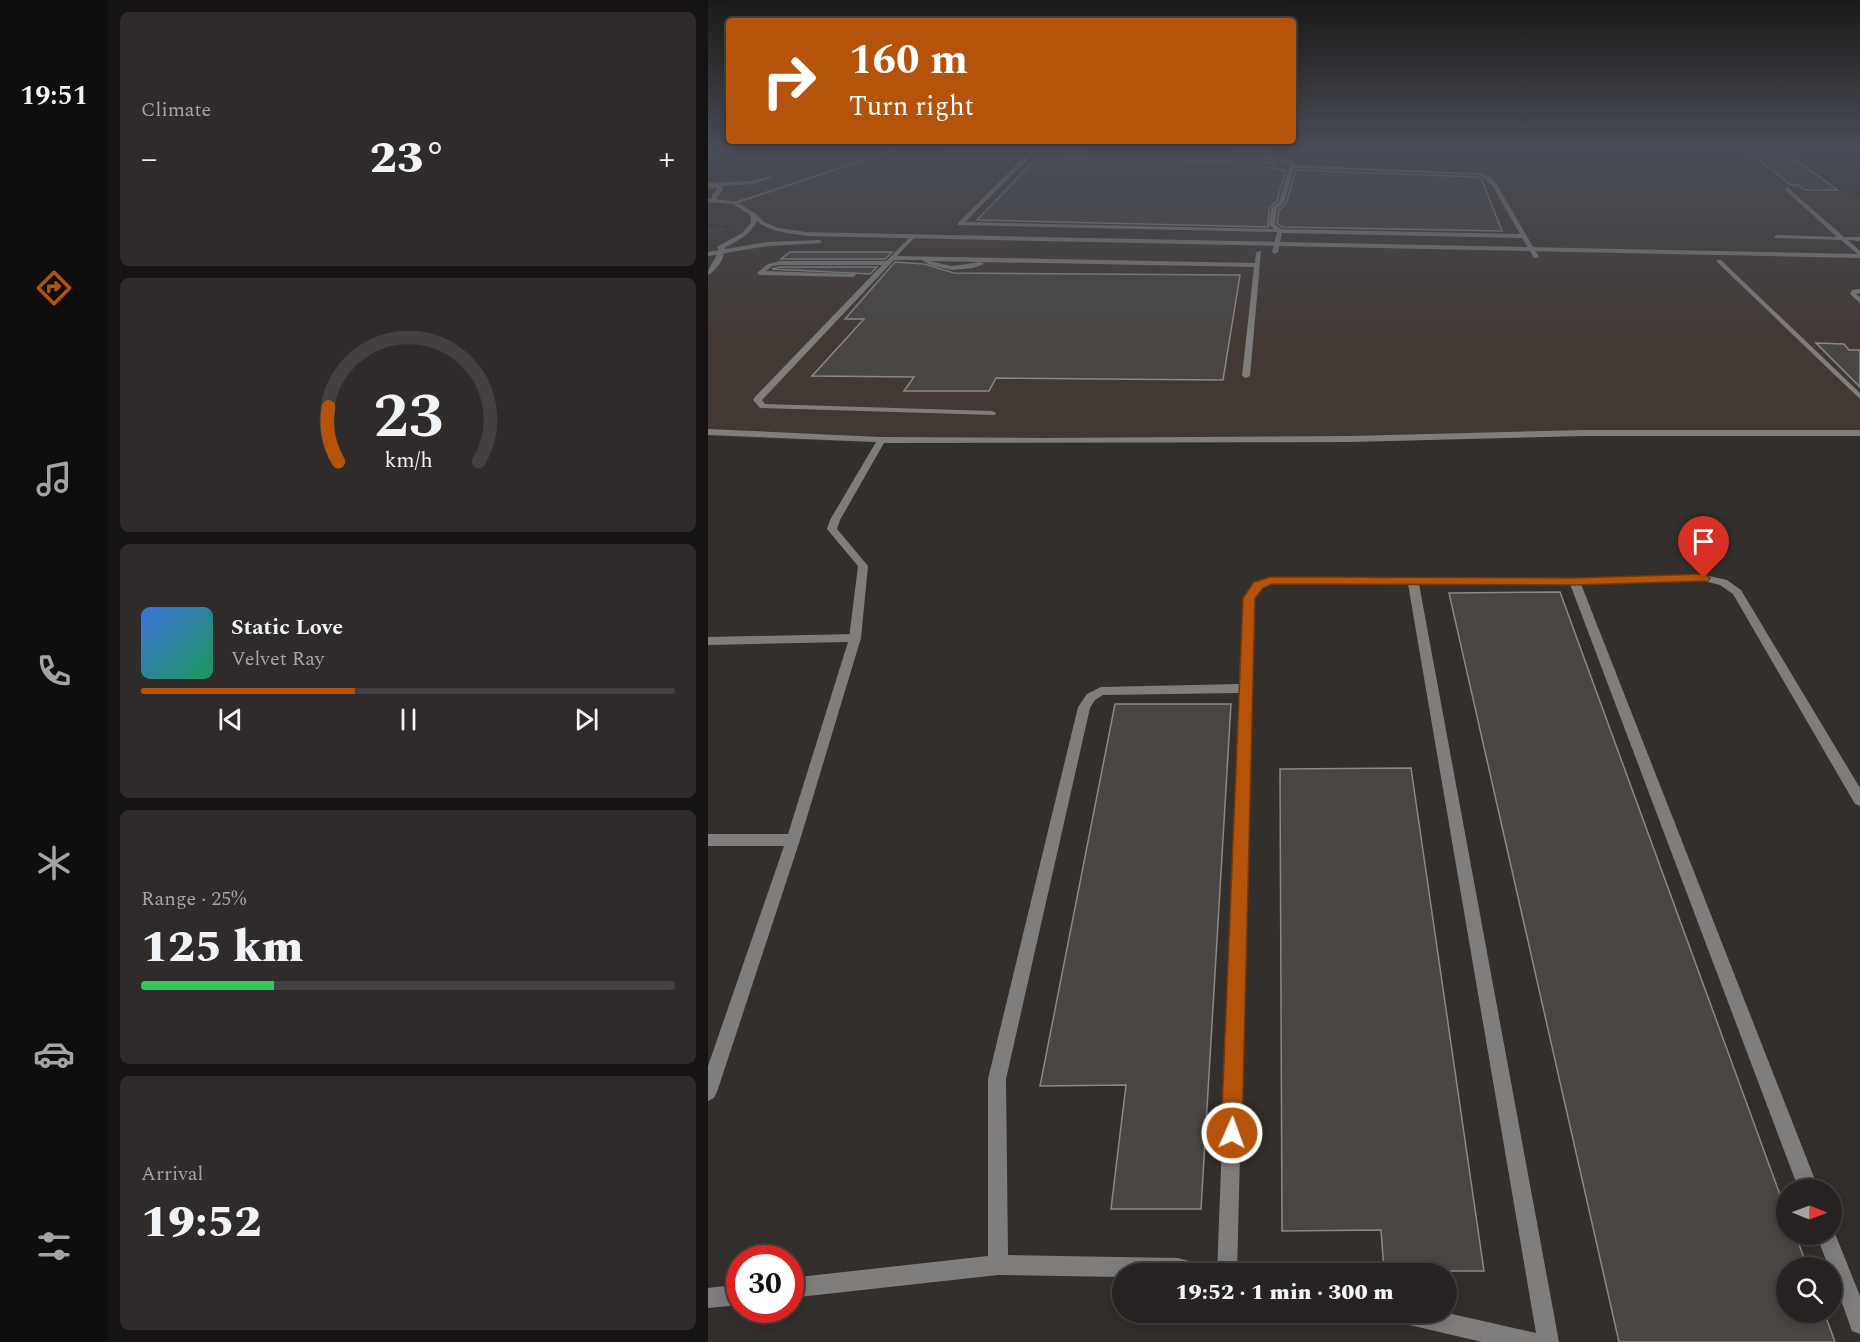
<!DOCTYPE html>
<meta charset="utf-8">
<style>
body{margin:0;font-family:Spectral,serif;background:#2e2b2a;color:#f1f3f6;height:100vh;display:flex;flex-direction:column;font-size:22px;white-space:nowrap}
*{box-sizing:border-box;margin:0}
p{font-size:20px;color:#a4a4a5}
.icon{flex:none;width:33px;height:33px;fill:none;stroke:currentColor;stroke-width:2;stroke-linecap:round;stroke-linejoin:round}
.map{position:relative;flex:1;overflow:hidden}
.panel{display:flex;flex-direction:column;gap:12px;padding:12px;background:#151313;width:600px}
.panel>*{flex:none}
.banner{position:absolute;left:18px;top:18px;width:570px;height:126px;border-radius:6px;box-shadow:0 3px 15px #0003,0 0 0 2px #424040;background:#b45309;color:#fff;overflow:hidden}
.needle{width:39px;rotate:91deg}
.fabs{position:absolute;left:1068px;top:1179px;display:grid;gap:12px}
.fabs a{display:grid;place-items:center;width:66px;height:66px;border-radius:50%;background:#262322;box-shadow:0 3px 15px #0003,0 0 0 2px #424040;font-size:30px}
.speed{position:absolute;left:18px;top:1245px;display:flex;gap:12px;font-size:30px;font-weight:700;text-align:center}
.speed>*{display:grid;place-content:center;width:78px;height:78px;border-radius:50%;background:#262322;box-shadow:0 3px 15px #0003,0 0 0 2px #424040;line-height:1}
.speed .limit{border:9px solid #d22;background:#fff;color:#111}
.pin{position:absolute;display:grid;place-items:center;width:51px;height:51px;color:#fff;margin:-62px -26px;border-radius:50% 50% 50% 0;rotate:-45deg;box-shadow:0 0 6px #0007}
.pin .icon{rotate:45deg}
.me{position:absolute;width:66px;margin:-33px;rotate:2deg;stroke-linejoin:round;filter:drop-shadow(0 0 4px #0008)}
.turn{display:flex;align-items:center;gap:21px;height:126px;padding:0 24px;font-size:27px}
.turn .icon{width:78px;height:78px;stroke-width:2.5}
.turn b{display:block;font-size:42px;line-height:51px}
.big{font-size:45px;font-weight:800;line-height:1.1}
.panel .widget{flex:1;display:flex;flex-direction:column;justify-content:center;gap:9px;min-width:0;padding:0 21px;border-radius:9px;background:#2e2b2a}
.panel .dial{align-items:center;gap:0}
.dial svg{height:156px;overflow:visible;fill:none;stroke:#424040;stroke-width:7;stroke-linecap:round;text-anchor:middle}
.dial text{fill:#f1f3f6;stroke:none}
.song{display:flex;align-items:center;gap:18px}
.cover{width:72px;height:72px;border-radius:9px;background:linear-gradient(135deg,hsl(220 70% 55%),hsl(150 70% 35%))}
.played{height:6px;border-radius:3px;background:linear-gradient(90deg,#b45309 40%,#424040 40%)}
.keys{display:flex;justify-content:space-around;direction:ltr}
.heat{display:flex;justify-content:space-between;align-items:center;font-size:33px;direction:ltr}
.charge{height:9px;border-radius:4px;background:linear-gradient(90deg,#34c759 25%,#424040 0)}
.trip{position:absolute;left:404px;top:1263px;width:345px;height:60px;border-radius:30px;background:#262322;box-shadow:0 3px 15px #0003,0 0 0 2px #424040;font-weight:800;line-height:60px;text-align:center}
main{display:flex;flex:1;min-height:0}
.tab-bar{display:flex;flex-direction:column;width:108px;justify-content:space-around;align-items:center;background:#0f0e0e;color:#a4a4a5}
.tab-bar .icon{width:42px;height:42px}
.tab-bar .on{color:#b45309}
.tab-bar b{font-size:27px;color:#f1f3f6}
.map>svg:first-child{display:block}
</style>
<main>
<nav class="tab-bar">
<b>19:51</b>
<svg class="icon on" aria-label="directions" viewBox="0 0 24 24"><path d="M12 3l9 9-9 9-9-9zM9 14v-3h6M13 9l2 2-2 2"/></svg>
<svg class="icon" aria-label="music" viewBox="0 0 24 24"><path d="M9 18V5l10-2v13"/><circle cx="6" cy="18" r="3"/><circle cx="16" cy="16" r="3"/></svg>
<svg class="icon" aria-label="phone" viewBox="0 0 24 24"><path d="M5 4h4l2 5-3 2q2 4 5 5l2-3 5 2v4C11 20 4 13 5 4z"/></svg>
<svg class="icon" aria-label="climate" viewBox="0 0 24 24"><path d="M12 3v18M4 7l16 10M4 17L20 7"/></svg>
<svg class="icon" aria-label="car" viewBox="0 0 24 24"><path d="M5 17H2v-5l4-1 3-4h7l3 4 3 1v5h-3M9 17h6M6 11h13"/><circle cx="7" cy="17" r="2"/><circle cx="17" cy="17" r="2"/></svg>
<svg class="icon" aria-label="filters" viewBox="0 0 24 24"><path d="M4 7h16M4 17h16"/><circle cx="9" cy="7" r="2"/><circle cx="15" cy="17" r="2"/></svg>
</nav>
<section class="panel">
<div class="widget"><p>Climate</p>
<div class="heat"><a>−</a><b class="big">23°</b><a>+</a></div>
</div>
<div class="widget dial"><svg viewBox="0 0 100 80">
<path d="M14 69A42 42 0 1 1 86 69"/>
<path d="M14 69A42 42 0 0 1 9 41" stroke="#b45309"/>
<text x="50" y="56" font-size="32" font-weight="700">23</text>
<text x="50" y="72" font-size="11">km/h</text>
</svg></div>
<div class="widget">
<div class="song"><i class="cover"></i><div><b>Static Love</b><p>Velvet Ray</p></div></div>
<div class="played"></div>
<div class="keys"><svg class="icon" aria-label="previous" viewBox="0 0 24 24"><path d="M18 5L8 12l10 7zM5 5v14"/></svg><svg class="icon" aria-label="pause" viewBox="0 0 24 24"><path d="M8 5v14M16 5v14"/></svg><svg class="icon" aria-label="next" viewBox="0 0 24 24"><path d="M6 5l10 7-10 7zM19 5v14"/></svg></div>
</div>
<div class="widget"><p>Range · 25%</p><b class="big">125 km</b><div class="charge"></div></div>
<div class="widget"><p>Arrival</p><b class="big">19:52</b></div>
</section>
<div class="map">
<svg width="1152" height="1342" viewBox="0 0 1152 1342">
<rect width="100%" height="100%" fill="#322f2d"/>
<path fill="#423935" d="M0 148H570V157L1110 181 1136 193 1152 195V431L151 442 0 436Z"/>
<path fill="#643927" d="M396 148H564L566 158 390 155Z"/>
<g fill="#494644" stroke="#8b8886" stroke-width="1.5">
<path d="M340 148H381L377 153 335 152Z"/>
<path d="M527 148H559L565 156 532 155Z"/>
<path d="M1035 148H1069L1085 161H1089L1130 190H1096L1090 185H1083Z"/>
<path d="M329 158 567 162 565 169 578 170 569 201 561 208 560 227 269 220Z"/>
<path d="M588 170 770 177 774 180 794 231 574 227 569 223 571 210 578 204Z"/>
<path d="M82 252H184L177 259H73Z"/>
<path d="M187 262 216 264 246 273 532 275 515 380 288 378 281 391H196L206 377 104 376 156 319H137Z"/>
<path d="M72 267H169L162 274 64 269Z"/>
<path d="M1108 343 1136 344 1141 350H1152V387Z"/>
<path d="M852 592 1078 1211V1234H1087L1100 1268H1078V1312H1116L1127 1342H911L741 593Z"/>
<path d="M407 704H523L493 1209H403L418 1085 332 1086Z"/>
<path d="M703 768 732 968 776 1271H676L673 1230 574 1231 572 769Z"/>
</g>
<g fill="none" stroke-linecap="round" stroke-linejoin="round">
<path stroke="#6d6a68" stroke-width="1.5" stroke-dasharray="1 2" stroke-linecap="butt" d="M0 232 16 229"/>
<g fill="#807e7d" fill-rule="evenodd">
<path d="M189 148H194L28 204 23 203Z"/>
<path d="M232 148 328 150 330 151H242Z"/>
<path d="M1071 148H1075L1090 158 1086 159Z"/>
<path d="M324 154 567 158 587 162V165L772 173 782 177 788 183 831 257 826 258 814 238 574 233 570 252 567 254 564 252 569 232 250 225V223L317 156ZM325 156 567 160 582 164 571 202 563 208 561 225 566 229 257 222 321 158ZM586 168 771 175 784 185 812 234 573 229 567 224 569 209 576 203Z"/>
<path d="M62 176 64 178 44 184 13 186 15 189 7 202 4 200V195L9 189 8 187 4 189 0 187V183L44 181Z"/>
<path d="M1079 187 1136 237H1152V241L1140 240 1152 251V256L1133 240 1066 238 1068 235 1129 237 1077 190Z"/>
<path d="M205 234 207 237 189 256 547 263 548 252 553 251 542 376 538 378 534 376 546 267 221 261 244 266 273 262 276 264 265 268 244 270 222 265 214 260H186L54 400 57 404 284 411 288 413 287 415 52 408 45 400 46 398 174 265H72L64 266 58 271 147 274 148 275 145 277 52 275 49 273 50 272 60 264 72 261H178Z"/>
<path d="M14 244 17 246C17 258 10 269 0 275 0 264 11 258 11 246Z"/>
<path d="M1009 260H1013L1152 393V399L1009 262Z"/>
<path d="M1152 289V293L1148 294 1152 297V303L1142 294 1144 290Z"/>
<path d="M0 429 172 437 334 438 643 436 876 430H1152V436H876L643 442 176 443 132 520 129 529 160 566 153 638 147 642 141 638 150 566 119 529 122 520 168 442 0 435Z"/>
</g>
<g fill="#807e7d" fill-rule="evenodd">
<path d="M996 575 1019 580 1033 590 1152 788V806L1147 804 1025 594 1012 585 996 581 873 584 1111 1190H1091L862 584H711L851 1342H774L676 1319 673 1312H735L828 1333 700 584H563L555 587 546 598 529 1274H509L531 693 395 695 387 700 382 708 298 1079 300 1255 470 1258 504 1267 507 1274H414V1277L290 1275 82 1298V1278L280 1256V1079L370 707 379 694 393 687 531 684 536 598 547 583 562 578H866Z"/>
<path d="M147 634 153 638 92 840 9 1092 6 1098 0 1101V1066L76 846H0V834H80L140 642 0 645V637Z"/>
<path d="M1124 1226 1152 1296V1334L1144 1331 1124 1275V1268H1121L1108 1234H1124Z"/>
<path d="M32 1284V1305L0 1308V1288Z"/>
</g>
<g fill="#807e7d" fill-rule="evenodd">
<path d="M0 198 28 202 47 213 56 222 70 228 98 232 1152 254V258L98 236C82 233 61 232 49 221 43 235 25 244 11 250L9 247 34 233 43 223 42 215 25 204 0 202Z"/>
<path d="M112 240 114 243 59 246 0 256V252L59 242Z"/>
</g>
</g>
<linearGradient id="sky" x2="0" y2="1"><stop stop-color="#1c1a19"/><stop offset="0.44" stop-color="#494d57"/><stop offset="1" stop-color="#494d57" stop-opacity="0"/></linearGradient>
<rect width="1152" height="336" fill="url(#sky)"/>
<path fill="#b45309" stroke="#753606" stroke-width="1.5" d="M996 574 1002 578 1000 581 866 585 564 584 555 588 547 598 534 1133 531 1141 524 1144 516 1141 513 1133 535 598 546 582 562 577 866 578Z"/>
</svg>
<div class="fabs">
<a><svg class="needle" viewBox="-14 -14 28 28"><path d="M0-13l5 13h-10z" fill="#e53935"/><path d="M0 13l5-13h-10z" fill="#a4a4a5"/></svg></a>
<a><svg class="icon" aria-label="search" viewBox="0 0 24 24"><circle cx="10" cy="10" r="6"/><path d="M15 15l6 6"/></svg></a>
</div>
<div class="speed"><div class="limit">30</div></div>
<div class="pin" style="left:996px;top:578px;background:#d93025"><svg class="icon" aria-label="arrive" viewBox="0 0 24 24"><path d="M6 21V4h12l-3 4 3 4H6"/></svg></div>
<svg class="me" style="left:524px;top:1133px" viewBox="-20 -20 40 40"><circle r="17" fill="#b45309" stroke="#fff" stroke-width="3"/><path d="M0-11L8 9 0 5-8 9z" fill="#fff"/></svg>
<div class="trip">19:52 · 1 min · 300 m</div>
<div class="banner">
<div class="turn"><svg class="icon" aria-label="right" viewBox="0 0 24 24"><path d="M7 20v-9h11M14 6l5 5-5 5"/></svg><div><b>160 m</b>Turn right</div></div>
</div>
</div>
</main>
